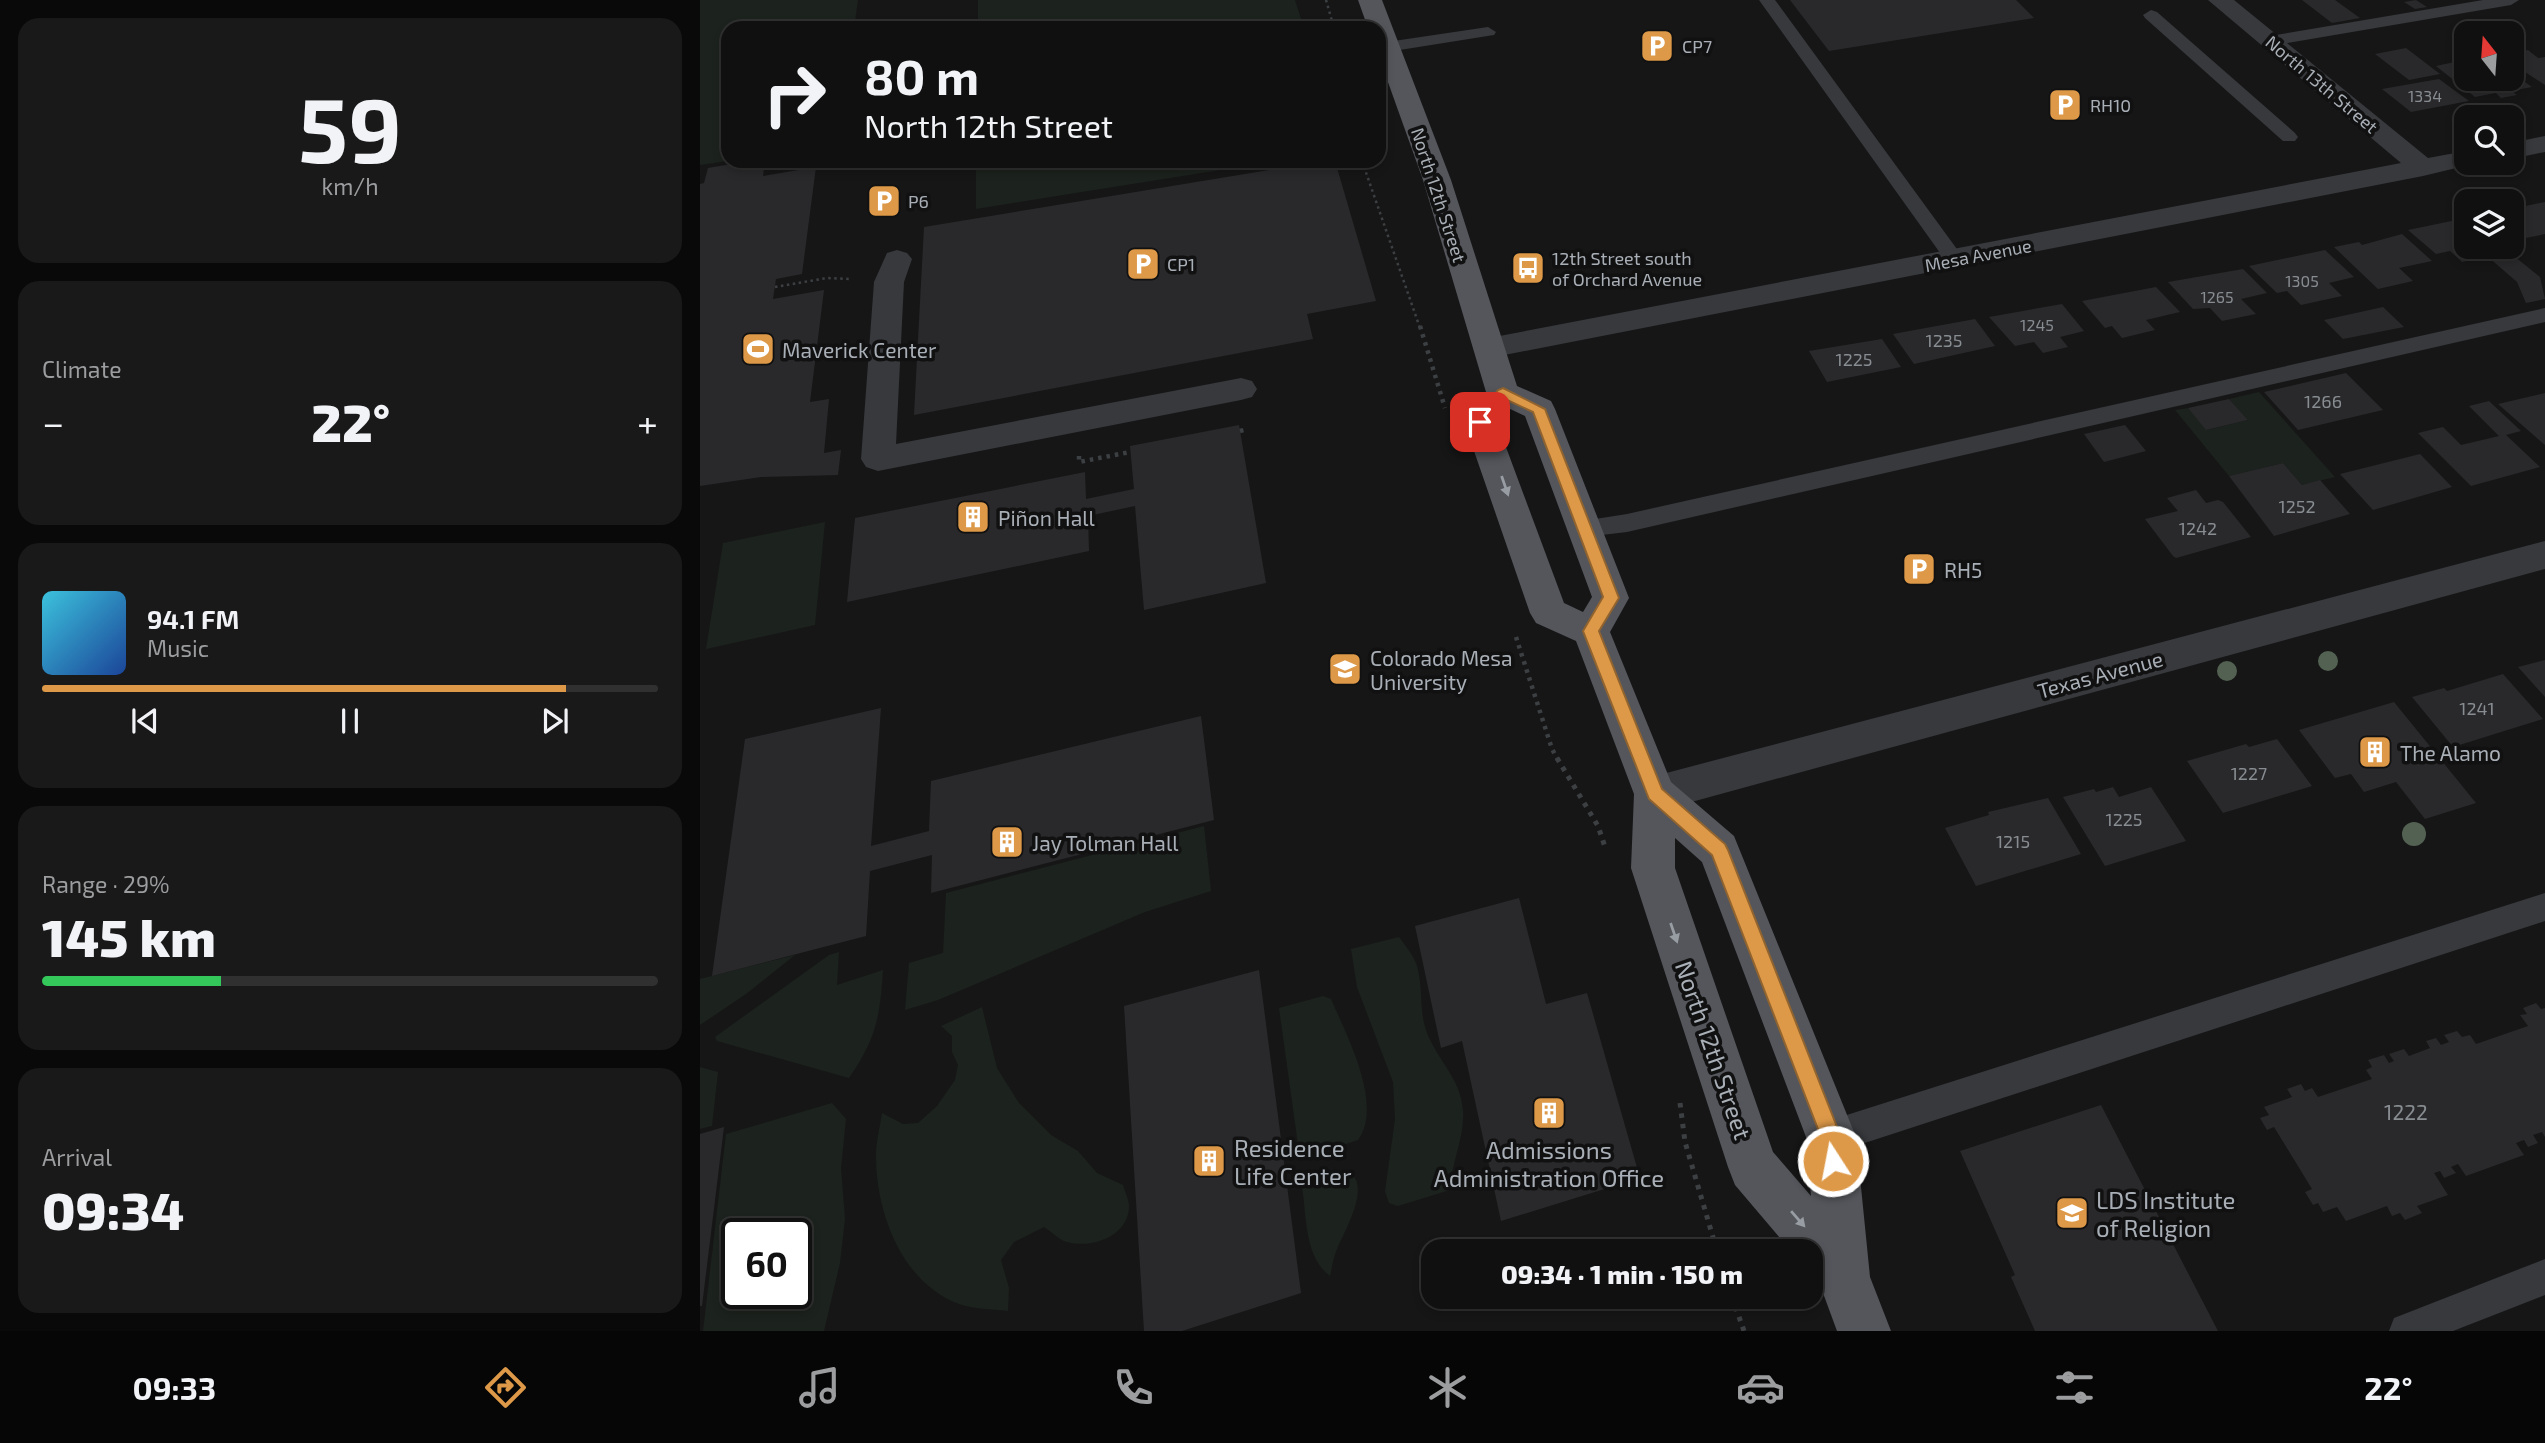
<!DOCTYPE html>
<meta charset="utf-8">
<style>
body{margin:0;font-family:"Exo 2",sans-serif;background:#19191a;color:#f1f3f6;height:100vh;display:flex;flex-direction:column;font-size:26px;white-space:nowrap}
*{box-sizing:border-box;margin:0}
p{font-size:23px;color:#9c9d9f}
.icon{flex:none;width:38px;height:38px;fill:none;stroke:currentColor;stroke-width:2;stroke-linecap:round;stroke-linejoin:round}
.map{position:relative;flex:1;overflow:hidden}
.side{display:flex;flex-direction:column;gap:18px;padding:18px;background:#090909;width:700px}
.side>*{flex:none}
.guide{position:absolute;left:21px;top:21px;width:665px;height:147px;border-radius:21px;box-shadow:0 4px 10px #0003,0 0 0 2px #303031;background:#101011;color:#f1f3f6;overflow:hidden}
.needle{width:46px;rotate:343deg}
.fabs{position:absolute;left:1754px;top:21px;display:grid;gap:14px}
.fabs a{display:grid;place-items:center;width:70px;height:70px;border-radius:14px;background:#101011;box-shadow:0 4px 10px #0003,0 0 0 2px #303031;font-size:35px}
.speed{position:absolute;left:21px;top:1218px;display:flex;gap:14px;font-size:35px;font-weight:700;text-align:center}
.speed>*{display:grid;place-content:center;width:91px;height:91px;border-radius:50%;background:#101011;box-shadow:0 4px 10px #0003,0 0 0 2px #303031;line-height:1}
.speed .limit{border:4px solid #111;border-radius:10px;background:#fff;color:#111}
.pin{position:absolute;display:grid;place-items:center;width:60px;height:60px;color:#fff;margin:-30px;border-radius:14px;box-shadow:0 4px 10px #0006}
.me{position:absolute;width:77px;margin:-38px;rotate:349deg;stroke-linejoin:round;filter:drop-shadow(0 0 5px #0008)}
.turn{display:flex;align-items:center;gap:24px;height:147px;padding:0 28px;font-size:32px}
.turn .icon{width:91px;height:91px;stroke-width:2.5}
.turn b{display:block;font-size:49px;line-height:60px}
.big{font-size:52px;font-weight:800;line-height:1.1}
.side .card{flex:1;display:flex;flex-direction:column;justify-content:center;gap:10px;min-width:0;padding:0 24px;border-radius:21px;background:#19191a}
.side .dial{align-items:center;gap:0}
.dial b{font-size:91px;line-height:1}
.song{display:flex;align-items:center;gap:21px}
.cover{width:84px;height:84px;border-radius:10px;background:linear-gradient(135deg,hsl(190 70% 55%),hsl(220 70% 35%))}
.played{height:7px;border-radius:4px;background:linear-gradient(90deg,#dd9948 85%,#303031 85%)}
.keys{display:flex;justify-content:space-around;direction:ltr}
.heat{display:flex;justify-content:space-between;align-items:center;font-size:38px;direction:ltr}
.charge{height:10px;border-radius:5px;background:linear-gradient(90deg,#34c759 29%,#303031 0)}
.trip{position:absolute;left:721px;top:1239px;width:402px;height:70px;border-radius:21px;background:#101011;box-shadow:0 4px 10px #0003,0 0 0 2px #303031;font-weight:800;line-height:70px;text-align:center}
.tab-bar{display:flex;height:112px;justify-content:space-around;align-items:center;background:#060607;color:#9c9d9f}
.tab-bar .icon{width:49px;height:49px}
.tab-bar .current{color:#dd9948}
.tab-bar b{font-size:32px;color:#f1f3f6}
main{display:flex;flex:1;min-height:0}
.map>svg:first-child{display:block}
</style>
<main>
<section class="side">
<div class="card dial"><b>59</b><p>km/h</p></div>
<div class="card"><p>Climate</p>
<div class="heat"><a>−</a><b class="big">22°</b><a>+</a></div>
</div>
<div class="card">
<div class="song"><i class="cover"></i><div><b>94.1 FM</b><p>Music</p></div></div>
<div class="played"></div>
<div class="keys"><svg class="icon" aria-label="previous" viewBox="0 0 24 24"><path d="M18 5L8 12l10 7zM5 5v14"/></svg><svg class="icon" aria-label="pause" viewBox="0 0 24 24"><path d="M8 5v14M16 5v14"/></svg><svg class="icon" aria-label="next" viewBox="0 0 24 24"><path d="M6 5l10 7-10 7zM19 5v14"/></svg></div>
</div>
<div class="card"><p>Range · 29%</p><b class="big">145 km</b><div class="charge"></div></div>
<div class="card"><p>Arrival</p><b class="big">09:34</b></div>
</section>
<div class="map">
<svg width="1845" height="1331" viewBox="0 0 1845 1331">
<rect width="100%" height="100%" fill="#161617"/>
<g fill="#1c221d" fill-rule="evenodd">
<path d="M0 0H158L154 28H28V161L0 165Z"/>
<path d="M278 0H595L604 28H278Z"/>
<path d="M276 161H576L276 209Z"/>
<path d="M1559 392 1635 477 1602 485 1583 463 1529 476 1475 410 1488 408 1507 430 1548 420 1529 399Z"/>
<path d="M125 522 115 625 6 649 23 543Z"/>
<path d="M504 826 511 891 445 912 238 1000 205 1010 209 963 243 953 246 893Z"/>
<path d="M699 937C706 947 716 958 718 970 723 991 719 1012 727 1033 738 1061 761 1079 763 1111 765 1136 751 1163 750 1190L698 1206 689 1203 685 1191 695 1119 693 1082 657 987 651 949Z"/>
<path d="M139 952 137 985 183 970C180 1017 176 1039 149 1078L17 1041 15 1037 129 955Z"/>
<path d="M95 955 46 994 0 1025V979Z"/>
<path d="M623 996 631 999C646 1034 684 1105 658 1140L600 1159 579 1008Z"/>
<path d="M282 1007 297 1068 319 1103 351 1135 378 1151 397 1173 423 1185C425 1192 429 1200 429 1206 429 1236 392 1249 367 1242 359 1240 351 1231 344 1227L314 1242 301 1260 309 1288 308 1311C292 1309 274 1309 259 1304 202 1283 176 1213 176 1156 176 1142 180 1127 182 1113L203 1124 218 1123 237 1106 255 1080 258 1065 252 1052V1036L241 1026Z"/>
<path d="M0 1067 18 1072 12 1126 0 1129Z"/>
<path d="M132 1103 146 1119 141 1168 145 1219 140 1263 124 1331H3L26 1134ZM37 1234H96V1293H37Z"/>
<path d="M650 1173C671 1187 644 1232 637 1249 633 1258 632 1267 630 1276 604 1256 607 1217 602 1187Z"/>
</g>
<g fill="#29292b">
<path d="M1090 0H1316L1334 18 1129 51Z"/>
<path d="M1602 0H1635L1660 18 1632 23Z"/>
<path d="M1716 0 1727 7 1715 9 1704 2Z"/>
<path d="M270 19V28H244V23Z"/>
<path d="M1706 48 1740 74 1709 80 1675 54Z"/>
<path d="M1828 50 1838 58 1845 57V85L1811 63V53Z"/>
<path d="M1759 61 1766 67V79H1811V72L1832 87 1811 91 1817 95 1801 98 1796 93 1775 97 1736 66Z"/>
<path d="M1739 79 1769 101 1711 112 1682 89Z"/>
<path d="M49 161H65L63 176 116 167 102 274 76 279 73 299 124 290 110 402 129 399 124 453 141 450 138 475 61 477 0 486V184L4 183 8 168Z"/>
<path d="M624 161H635L676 301 607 314 613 339 214 415 224 227Z"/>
<path d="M1845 202V234L1821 239 1811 231V209Z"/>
<path d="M1766 218V247H1784L1794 255 1809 252 1840 277 1845 299 1826 303 1817 282 1787 256 1762 262 1750 251 1736 254 1708 230Z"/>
<path d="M1702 234 1732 261 1699 268 1713 281 1678 289 1634 247 1659 242 1662 245Z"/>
<path d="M1625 250 1654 277 1629 283 1642 296 1601 305 1587 291 1577 293 1549 266Z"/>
<path d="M1543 269 1567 293 1541 299 1556 314 1522 321 1510 308 1493 309 1468 282Z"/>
<path d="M1456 287 1480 312 1446 320 1455 330 1422 338 1412 326 1405 328 1382 301Z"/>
<path d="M1362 304 1384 331 1360 337 1368 347 1343 353 1334 342 1315 346 1289 317Z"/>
<path d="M1683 307 1704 327 1643 339 1624 320Z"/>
<path d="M1275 319 1295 346 1214 364 1193 334Z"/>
<path d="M1182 339 1201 367 1127 382 1109 351Z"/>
<path d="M1646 373 1683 410 1598 430 1564 392Z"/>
<path d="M1845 393V445L1798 404Z"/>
<path d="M1529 399 1548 420 1506 430 1488 408Z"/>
<path d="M1789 401 1821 431 1806 435 1840 467 1771 486 1718 433 1743 427 1761 445 1799 436 1769 406Z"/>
<path d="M539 425 566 583 444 610 435 506 388 516 389 551 147 602 155 518 385 472 386 499 434 489 430 446Z"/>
<path d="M1425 425 1446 451 1404 462 1384 434Z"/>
<path d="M1720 454 1752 487 1673 510 1640 474Z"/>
<path d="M1583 463 1602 485 1620 480 1650 514 1574 536 1529 476Z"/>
<path d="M1496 490 1506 503 1518 500 1523 502 1551 537 1476 558 1473 556 1445 519 1478 511 1467 498Z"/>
<path d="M1845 660V697L1818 667Z"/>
<path d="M1803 674 1843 719 1753 747 1712 697 1744 688 1747 691Z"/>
<path d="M1694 702 1776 803 1725 819 1696 782 1664 792 1651 774 1635 778 1599 730Z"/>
<path d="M181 708 171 846 229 831 231 781 501 716 514 820 231 893 232 855 170 871 166 936 12 976 45 739Z"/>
<path d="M1577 739 1612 786 1523 813 1487 761 1546 744 1549 747Z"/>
<path d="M1413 787 1419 797 1451 787 1486 841 1405 866 1363 797 1394 789 1396 792Z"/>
<path d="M1348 798 1381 854 1276 886 1245 828 1289 815 1288 812Z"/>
<path d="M819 898 846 1004 887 993 940 1178 801 1221 762 1041 741 1048 715 926Z"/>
<path d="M559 970 601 1293 482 1331H444L424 1006Z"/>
<path d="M1836 1003 1841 1009 1845 1008V1137L1842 1132 1833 1135 1838 1143 1828 1147 1824 1140 1816 1143 1824 1155 1766 1176 1758 1164 1751 1167 1756 1173 1744 1178 1740 1171 1734 1173 1748 1195 1717 1206 1722 1213 1705 1220 1700 1213 1692 1216 1687 1206 1646 1221 1637 1207 1623 1212 1618 1203 1613 1205 1605 1192 1612 1189 1574 1127 1567 1130 1560 1118 1569 1115 1564 1107 1592 1097 1587 1089 1601 1084 1605 1091 1612 1088 1618 1097 1672 1079 1666 1070 1672 1067 1668 1060 1684 1055 1689 1063 1694 1061 1689 1054 1704 1049 1709 1056 1730 1048 1726 1041 1736 1038 1741 1045 1749 1042 1744 1035 1757 1031 1762 1037 1770 1035 1776 1044 1828 1026 1820 1015 1827 1014 1823 1008Z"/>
<path d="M1401 1105 1518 1331H1335L1311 1277 1315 1275 1260 1151Z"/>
<path d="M24 1127 2 1306H0V1134Z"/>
</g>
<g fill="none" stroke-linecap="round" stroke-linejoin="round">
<g stroke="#3d4043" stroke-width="2.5" stroke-dasharray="2.5 3.5" stroke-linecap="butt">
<path d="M626 0 634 28"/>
<path d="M662 161 720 328"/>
<path d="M94 162 101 161"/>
<path d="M75 287 127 278 150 279"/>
</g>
<g stroke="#3d4043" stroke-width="4.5" stroke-dasharray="3.5 5" stroke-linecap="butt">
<path d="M720 326 745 408"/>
<path d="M540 431 548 429"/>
<path d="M379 456V462L430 452"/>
<path d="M816 637 852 749 858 760"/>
</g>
<g stroke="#3d4043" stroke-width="5" stroke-dasharray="4.5 6" stroke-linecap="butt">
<path d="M857 758 898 826 906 850"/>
<path d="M980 1103 985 1142 1017 1251"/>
<path d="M1032 1297 1044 1331"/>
</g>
<g fill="#37393c" fill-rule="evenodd">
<path d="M1059 0H1075L1262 256 1265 260 1262 264H1248Z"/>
<path d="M1783 0H1819L1811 5 1570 46 1562 41 1570 36Z"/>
<path d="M1451 10 1457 12 1595 133 1598 137 1595 141H1583L1445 18 1443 15Z"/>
<path d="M788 27 796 32 794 35 687 52 679 47 687 42Z"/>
<path d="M1845 308V322L927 532 885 537 876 534 873 528 876 522 927 514Z"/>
<path d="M1845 893V921L1131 1154 1119 1149 1114 1137 1119 1125 1131 1120Z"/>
<path d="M1845 1259V1295L1753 1331H1689L1694 1318Z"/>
</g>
<g fill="#37393c" fill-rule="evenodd">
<path d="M1508 0H1534L1728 158 1766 151V163H1777L1723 176 789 358 778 355 773 348 778 341 789 338 1701 163Z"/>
<path d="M1845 136V152L1811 159V143Z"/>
<path d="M197 250 207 253 212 259 204 282 196 444 541 378 552 381 557 389 552 397 541 400 178 471 166 467 161 459 174 282 187 253Z"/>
<path d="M1845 541V569L955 812 940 807 934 794 940 781 955 776Z"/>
</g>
<path fill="#54565b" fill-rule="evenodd" d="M658 0H682L751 180 817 386 851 401 855 409 929 598 910 632 971 782 1034 836 1156 1137 1170 1277 1191 1331H1137L1123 1293 1111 1277V1251H1091L1035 1185 1028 1167 931 868 934 794 876 641 836 623 830 613 764 422 786 392 723 180 679 57V28H668ZM808 408 825 416 892 597 883 612 864 603 797 423ZM975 838 1002 862 1106 1137 1111 1196 1073 1152 975 868Z"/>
</g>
<g fill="#526152">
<circle cx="1628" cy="661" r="10"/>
<circle cx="1527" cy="671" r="10"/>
<circle cx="1714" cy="834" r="12"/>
</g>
<defs><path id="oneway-solid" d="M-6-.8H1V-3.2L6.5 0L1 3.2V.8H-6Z" transform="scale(1.75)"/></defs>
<g fill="#989da4">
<use href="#oneway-solid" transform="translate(805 486) rotate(71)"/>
<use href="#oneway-solid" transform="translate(974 933) rotate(71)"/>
<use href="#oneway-solid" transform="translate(1098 1219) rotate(49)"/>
</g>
<path fill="#dd9948" stroke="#90632f" stroke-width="2" d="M803 388 845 409 919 598 899 631 962 789 1025 844 1028 850 1141 1137 1143 1161 1140 1168 1133 1171 1126 1168 1121 1137 1012 855 949 799 947 794 883 631 903 597 833 412 805 399 785 425 780 427 773 422 798 390Z"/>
<defs>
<symbol id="parking-square" viewBox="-11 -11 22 22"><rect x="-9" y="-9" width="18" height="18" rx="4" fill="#dd9948" stroke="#111112"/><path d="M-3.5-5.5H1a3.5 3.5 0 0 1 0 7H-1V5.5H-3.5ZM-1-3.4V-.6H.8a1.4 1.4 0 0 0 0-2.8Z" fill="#fff"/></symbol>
<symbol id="bus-square" viewBox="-11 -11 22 22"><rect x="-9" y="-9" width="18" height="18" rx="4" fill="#dd9948" stroke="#111112"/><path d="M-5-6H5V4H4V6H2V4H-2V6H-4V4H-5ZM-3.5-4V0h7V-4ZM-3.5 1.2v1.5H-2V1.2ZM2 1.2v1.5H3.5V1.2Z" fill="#fff"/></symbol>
<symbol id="stadium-square" viewBox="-11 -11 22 22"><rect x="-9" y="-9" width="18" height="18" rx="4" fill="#dd9948" stroke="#111112"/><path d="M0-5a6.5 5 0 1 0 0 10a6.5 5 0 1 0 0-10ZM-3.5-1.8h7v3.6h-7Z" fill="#fff"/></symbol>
<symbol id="building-square" viewBox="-11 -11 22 22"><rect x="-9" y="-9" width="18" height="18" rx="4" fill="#dd9948" stroke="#111112"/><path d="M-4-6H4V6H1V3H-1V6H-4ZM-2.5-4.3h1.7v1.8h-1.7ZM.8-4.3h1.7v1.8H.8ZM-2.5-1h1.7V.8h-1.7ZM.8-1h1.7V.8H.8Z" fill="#fff"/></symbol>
<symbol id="university-square" viewBox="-11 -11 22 22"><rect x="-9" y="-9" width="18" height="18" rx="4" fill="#dd9948" stroke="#111112"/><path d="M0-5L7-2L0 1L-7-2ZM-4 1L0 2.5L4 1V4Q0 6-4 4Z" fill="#fff"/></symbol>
<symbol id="school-square" viewBox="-11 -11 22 22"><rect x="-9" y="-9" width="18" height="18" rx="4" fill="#dd9948" stroke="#111112"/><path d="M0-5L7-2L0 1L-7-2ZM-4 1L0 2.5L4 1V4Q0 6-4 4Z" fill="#fff"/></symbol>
</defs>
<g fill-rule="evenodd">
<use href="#parking-square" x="938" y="27" width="38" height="38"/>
<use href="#parking-square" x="1346" y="86" width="38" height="38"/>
<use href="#parking-square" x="165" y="182" width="38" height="38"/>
<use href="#parking-square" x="424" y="245" width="38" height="38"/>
<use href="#bus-square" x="809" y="249" width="38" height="38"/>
<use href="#stadium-square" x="39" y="330" width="38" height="38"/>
<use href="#building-square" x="254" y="498" width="38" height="38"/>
<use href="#parking-square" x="1200" y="550" width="38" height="38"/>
<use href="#university-square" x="626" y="650" width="38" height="38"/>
<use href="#building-square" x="1656" y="733" width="38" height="38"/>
<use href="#building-square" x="288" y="823" width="38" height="38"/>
<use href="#building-square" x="830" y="1094" width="38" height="38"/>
<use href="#building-square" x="490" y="1142" width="38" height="38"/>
<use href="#school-square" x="1353" y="1194" width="38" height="38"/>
</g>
<g text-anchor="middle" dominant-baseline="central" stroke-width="7" stroke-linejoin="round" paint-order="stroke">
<g font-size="16" fill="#888d92">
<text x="1725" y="95">1334</text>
<text x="1602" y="280">1305</text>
<text x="1517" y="296">1265</text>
<text x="1337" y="324">1245</text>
</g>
<g font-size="18" fill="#a9afb6" stroke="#111112" text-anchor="start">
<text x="982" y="46">CP7</text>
<text x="1390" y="105">RH10</text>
<text x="208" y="201">P6</text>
<text x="852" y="258">12th Street south<tspan x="852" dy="21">of Orchard Avenue</tspan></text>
<text x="467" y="264">CP1</text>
</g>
<g font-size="18" fill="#a9afb6" stroke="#111112">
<text transform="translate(1622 84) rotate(40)">North 13th Street</text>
<text transform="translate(739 195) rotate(72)">North 12th Street</text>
<text transform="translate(1278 255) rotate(-11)">Mesa Avenue</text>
</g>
<g font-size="18" fill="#888d92">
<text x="1244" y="340">1235</text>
<text x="1154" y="359">1225</text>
<text x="1623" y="401">1266</text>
<text x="1597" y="506">1252</text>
<text x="1498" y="528">1242</text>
<text x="1777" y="708">1241</text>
<text x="1549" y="773">1227</text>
<text x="1424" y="819">1225</text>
<text x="1313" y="841">1215</text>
</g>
<g font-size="21" fill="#a9afb6" stroke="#111112" text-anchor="start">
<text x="82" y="349">Maverick Center</text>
<text x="298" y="517">Piñon Hall</text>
<text x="1244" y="569">RH5</text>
<text x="670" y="657">Colorado Mesa<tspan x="670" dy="24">University</tspan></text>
<text x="1700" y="752">The Alamo</text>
<text x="332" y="842">Jay Tolman Hall</text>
</g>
<g font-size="21" fill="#a9afb6" stroke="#111112">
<text transform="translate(1400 674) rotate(-15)">Texas Avenue</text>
</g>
<g font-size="21" fill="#888d92">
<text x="1706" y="1111">1222</text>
</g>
<g font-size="24" fill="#a9afb6" stroke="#111112">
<text transform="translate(1014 1050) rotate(71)">North 12th Street</text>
</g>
<g font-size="24" fill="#a9afb6" stroke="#111112" text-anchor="start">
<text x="534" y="1147">Residence<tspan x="534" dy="28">Life Center</tspan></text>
<text x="849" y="1149" text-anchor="middle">Admissions<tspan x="849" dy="28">Administration Office</tspan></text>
<text x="1396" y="1199">LDS Institute<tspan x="1396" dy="28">of Religion</tspan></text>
</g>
</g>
</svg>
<div class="fabs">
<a><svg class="needle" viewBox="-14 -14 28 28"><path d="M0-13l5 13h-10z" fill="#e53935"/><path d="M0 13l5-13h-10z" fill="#9c9d9f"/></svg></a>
<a><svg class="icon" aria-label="search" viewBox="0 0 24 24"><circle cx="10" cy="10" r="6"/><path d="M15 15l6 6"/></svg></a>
<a><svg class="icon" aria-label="layers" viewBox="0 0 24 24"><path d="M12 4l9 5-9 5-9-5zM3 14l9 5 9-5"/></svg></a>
</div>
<div class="speed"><div class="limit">60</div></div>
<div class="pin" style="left:780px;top:422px;background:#d93025"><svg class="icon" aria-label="arrive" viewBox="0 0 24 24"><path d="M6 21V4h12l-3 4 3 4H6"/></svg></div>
<svg class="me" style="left:1133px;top:1161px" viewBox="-20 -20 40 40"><circle r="17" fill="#dd9948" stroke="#fff" stroke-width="3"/><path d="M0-11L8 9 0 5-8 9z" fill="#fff"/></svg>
<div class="trip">09:34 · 1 min · 150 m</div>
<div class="guide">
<div class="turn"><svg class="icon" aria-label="right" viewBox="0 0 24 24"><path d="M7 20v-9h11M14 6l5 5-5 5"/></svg><div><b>80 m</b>North 12th Street</div></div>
</div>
</div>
</main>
<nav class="tab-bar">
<b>09:33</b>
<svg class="icon current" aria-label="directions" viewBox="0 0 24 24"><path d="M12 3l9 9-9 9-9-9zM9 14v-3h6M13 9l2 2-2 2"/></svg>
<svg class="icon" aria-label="music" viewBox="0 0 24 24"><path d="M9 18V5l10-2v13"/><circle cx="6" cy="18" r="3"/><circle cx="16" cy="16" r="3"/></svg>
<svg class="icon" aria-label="phone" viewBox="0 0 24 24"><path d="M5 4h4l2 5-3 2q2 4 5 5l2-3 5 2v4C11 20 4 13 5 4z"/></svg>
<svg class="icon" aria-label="climate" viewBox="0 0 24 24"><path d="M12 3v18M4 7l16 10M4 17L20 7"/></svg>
<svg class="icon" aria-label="car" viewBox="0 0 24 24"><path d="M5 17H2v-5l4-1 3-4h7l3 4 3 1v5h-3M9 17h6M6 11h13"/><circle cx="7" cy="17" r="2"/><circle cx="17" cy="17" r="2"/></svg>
<svg class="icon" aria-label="filters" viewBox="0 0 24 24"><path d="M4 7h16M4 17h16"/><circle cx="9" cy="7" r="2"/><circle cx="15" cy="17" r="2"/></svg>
<b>22°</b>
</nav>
